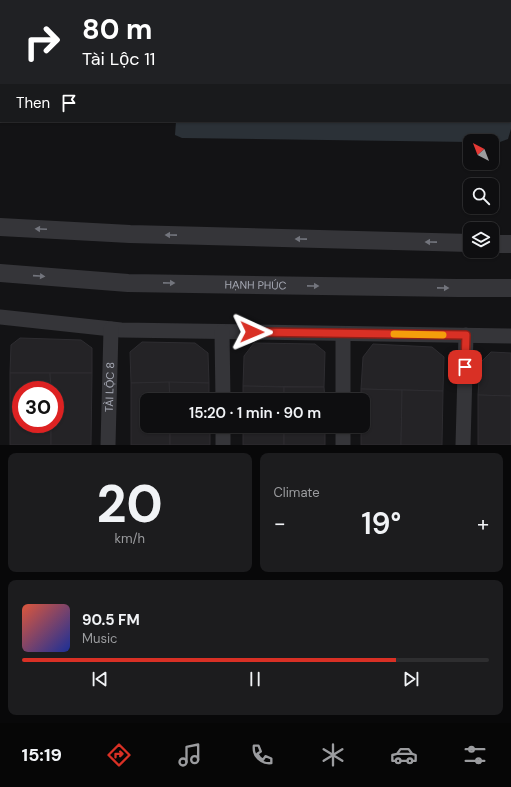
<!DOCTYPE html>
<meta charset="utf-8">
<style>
body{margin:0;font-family:"DM Sans",sans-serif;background:#1c1c1e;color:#f1f3f6;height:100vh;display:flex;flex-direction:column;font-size:15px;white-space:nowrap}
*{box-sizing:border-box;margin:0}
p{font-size:13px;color:#9b9c9f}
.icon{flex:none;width:22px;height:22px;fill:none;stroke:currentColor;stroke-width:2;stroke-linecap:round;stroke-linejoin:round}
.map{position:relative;height:445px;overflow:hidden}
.panel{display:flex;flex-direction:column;gap:8px;padding:8px;background:#080809;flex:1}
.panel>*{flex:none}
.guide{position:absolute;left:0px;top:0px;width:511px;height:122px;box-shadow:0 1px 3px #0004,0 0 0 1px #2e2e30;background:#202124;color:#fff;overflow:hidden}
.needle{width:26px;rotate:318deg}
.buttons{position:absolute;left:463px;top:134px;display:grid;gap:8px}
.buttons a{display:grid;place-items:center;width:36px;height:36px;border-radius:8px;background:#0e0e10;box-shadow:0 1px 3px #0004,0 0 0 1px #2e2e30;font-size:20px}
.speed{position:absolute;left:12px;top:381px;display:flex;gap:8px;font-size:20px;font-weight:700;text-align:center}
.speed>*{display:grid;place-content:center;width:52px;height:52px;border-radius:50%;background:#0e0e10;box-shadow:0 1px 3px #0004,0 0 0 1px #2e2e30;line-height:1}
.speed .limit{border:6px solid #d22;background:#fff;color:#111}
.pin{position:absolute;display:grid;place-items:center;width:34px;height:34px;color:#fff;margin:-17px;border-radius:8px;box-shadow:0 2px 6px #0006}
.me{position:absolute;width:44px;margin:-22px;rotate:91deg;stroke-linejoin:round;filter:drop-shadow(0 0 3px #0008)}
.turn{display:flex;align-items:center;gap:14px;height:84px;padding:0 16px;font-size:18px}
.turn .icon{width:52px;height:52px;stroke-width:2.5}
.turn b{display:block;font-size:28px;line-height:34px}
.then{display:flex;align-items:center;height:38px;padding:0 16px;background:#0003;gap:8px;font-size:15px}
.big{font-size:30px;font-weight:600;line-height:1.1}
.panel .tile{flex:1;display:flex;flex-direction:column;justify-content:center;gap:6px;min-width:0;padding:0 14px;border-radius:8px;background:#1c1c1e}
.panel .dial{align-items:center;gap:0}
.dial b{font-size:52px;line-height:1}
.song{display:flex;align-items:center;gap:12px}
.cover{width:48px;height:48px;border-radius:6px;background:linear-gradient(135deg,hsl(10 70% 55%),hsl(230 70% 35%))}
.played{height:4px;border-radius:2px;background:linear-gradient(90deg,#d93025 80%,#2e2e30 80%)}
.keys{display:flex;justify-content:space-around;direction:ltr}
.heat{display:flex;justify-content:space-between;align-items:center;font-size:22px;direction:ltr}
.panel .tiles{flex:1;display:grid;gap:8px;grid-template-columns:1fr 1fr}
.tile:last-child{grid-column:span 2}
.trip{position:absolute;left:140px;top:393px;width:230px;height:40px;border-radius:8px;background:#0e0e10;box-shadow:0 1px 3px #0004,0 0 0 1px #2e2e30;font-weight:600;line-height:40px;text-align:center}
.tabs{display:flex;height:64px;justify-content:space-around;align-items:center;background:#060606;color:#9b9c9f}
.tabs .icon{width:28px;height:28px}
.tabs .selected{color:#d93025}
.tabs b{font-size:18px;color:#f1f3f6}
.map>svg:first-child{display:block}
</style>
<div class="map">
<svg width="511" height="445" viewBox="0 0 511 445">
<rect width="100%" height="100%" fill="#131315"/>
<path fill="#1a1f1b" d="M66 0H511L510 1H67Z"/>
<g fill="#2b3137">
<path d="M73 0H272L273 1H74Z"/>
<path d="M455 0H511V129L508 139 500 142H492V141H470V142L182 138 175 135 176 121H510V1H455Z"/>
</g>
<g fill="#242326" stroke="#2e2d31">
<path d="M20 338 81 340 92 348V373H10L11 345Z"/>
<path d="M142 342 195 343 208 353 209 383H131L130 352Z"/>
<path d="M254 343 315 344 325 352 324 387 243 386 244 356Z"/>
<path d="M373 344 432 347 444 357 443 391 361 389 363 357Z"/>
<path d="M491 352 511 353V396L478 395 480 363Z"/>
<path d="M10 373H50L51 390H21V424H51V445H10Z"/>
<path d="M50 373H92L91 445H51V424H55V390H51Z"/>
<path d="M169 382 209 383V400H170Z"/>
<path d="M169 382 170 400H147V426H170V445H131V383Z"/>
<path d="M243 386 284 387V400H243Z"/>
<path d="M284 387H324L325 400H284Z"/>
<path d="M361 389 402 390 401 445H361V426H363V400H361Z"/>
<path d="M402 390 443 391 442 445H401Z"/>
<path d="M478 395 511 396V445H478Z"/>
<rect x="170" y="426" width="40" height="19"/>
<rect x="243" y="426" width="41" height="19"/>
<rect x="284" y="426" width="41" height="19"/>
</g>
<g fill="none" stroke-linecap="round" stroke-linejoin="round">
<g stroke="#353539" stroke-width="15">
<path d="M0 317 121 330 511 336"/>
<path d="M222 332 223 400"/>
<path d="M343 400V334"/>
<path d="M223 426V445"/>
<path id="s1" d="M108 445 111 329"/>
<path d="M343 445V426"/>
<path d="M463 445 466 335"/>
</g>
<g stroke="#353539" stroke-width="18">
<path d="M0 227 130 234 470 243"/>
<path d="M492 244H511"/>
<path id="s2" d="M0 273 128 283 457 288H511"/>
</g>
</g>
<defs><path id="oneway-solid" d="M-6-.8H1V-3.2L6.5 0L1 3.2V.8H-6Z"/></defs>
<g fill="#73757d">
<use href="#oneway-solid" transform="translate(41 229) rotate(-177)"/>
<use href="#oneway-solid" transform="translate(171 235) rotate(-179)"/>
<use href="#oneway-solid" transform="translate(301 239) rotate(-179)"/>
<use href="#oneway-solid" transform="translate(431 242) rotate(-179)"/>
<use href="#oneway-solid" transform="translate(39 276) rotate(4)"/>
<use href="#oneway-solid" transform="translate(169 283) rotate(1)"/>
<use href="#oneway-solid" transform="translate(313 286) rotate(1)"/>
<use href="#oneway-solid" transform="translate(443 288) rotate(1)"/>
</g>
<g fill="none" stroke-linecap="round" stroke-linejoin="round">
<defs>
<path id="route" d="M252 332 466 335 465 367"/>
</defs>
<use href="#route" stroke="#8d1f18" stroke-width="10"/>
<use href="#route" stroke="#d93025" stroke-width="7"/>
<path stroke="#f59e0b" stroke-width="7" d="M394 334 443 335"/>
</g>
<g text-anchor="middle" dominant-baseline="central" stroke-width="4" stroke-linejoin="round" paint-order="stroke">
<g font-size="11" fill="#a6a9b4" stroke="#0e0e10">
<text stroke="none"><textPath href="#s2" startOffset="256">HẠNH PHÚC</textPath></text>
<text stroke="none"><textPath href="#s1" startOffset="58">TÀI LỘC 8</textPath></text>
</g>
</g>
</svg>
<div class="buttons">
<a><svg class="needle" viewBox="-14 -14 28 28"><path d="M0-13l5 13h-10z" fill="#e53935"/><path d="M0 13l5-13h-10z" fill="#9b9c9f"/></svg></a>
<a><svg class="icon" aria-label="search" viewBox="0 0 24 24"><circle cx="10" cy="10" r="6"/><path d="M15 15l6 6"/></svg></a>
<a><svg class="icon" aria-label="layers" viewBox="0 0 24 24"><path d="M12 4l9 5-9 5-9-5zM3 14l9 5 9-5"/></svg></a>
</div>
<div class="speed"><div class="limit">30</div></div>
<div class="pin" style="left:465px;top:367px;background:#d93025"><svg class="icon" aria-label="arrive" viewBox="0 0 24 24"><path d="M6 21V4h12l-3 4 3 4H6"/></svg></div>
<svg class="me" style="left:252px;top:332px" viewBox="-20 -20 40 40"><path d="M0-17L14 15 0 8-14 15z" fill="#d93025" stroke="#fff" stroke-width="4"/></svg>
<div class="trip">15:20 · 1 min · 90 m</div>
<div class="guide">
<div class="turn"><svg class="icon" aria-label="right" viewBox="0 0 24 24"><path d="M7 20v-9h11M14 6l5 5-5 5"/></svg><div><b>80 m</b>Tài Lộc 11</div></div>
<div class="then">Then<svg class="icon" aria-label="arrive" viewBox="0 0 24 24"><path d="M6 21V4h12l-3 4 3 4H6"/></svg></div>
</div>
</div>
<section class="panel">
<div class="tiles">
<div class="tile dial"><b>20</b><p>km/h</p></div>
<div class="tile"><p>Climate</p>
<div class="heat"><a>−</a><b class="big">19°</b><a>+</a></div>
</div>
<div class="tile">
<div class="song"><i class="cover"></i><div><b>90.5 FM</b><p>Music</p></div></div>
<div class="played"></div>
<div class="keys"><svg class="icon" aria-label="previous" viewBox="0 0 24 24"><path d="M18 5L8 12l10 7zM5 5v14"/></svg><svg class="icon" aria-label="pause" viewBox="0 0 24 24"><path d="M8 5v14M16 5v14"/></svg><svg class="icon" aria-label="next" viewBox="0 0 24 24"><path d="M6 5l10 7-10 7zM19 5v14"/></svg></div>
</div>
</div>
</section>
<nav class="tabs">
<b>15:19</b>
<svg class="icon selected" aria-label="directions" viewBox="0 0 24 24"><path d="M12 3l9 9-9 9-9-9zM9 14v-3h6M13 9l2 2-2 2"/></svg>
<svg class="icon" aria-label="music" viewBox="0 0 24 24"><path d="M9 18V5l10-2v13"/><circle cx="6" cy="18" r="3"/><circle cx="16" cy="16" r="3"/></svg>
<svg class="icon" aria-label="phone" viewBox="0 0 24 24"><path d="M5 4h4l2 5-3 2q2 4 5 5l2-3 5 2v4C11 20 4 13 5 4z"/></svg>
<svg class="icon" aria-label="climate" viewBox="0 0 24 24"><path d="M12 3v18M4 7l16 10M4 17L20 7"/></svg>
<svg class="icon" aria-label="car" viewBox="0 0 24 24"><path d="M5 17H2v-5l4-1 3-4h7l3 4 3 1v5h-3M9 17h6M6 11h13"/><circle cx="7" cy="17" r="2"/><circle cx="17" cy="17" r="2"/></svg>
<svg class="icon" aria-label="filters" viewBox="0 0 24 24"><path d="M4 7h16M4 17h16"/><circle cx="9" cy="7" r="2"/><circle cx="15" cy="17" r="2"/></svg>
</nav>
